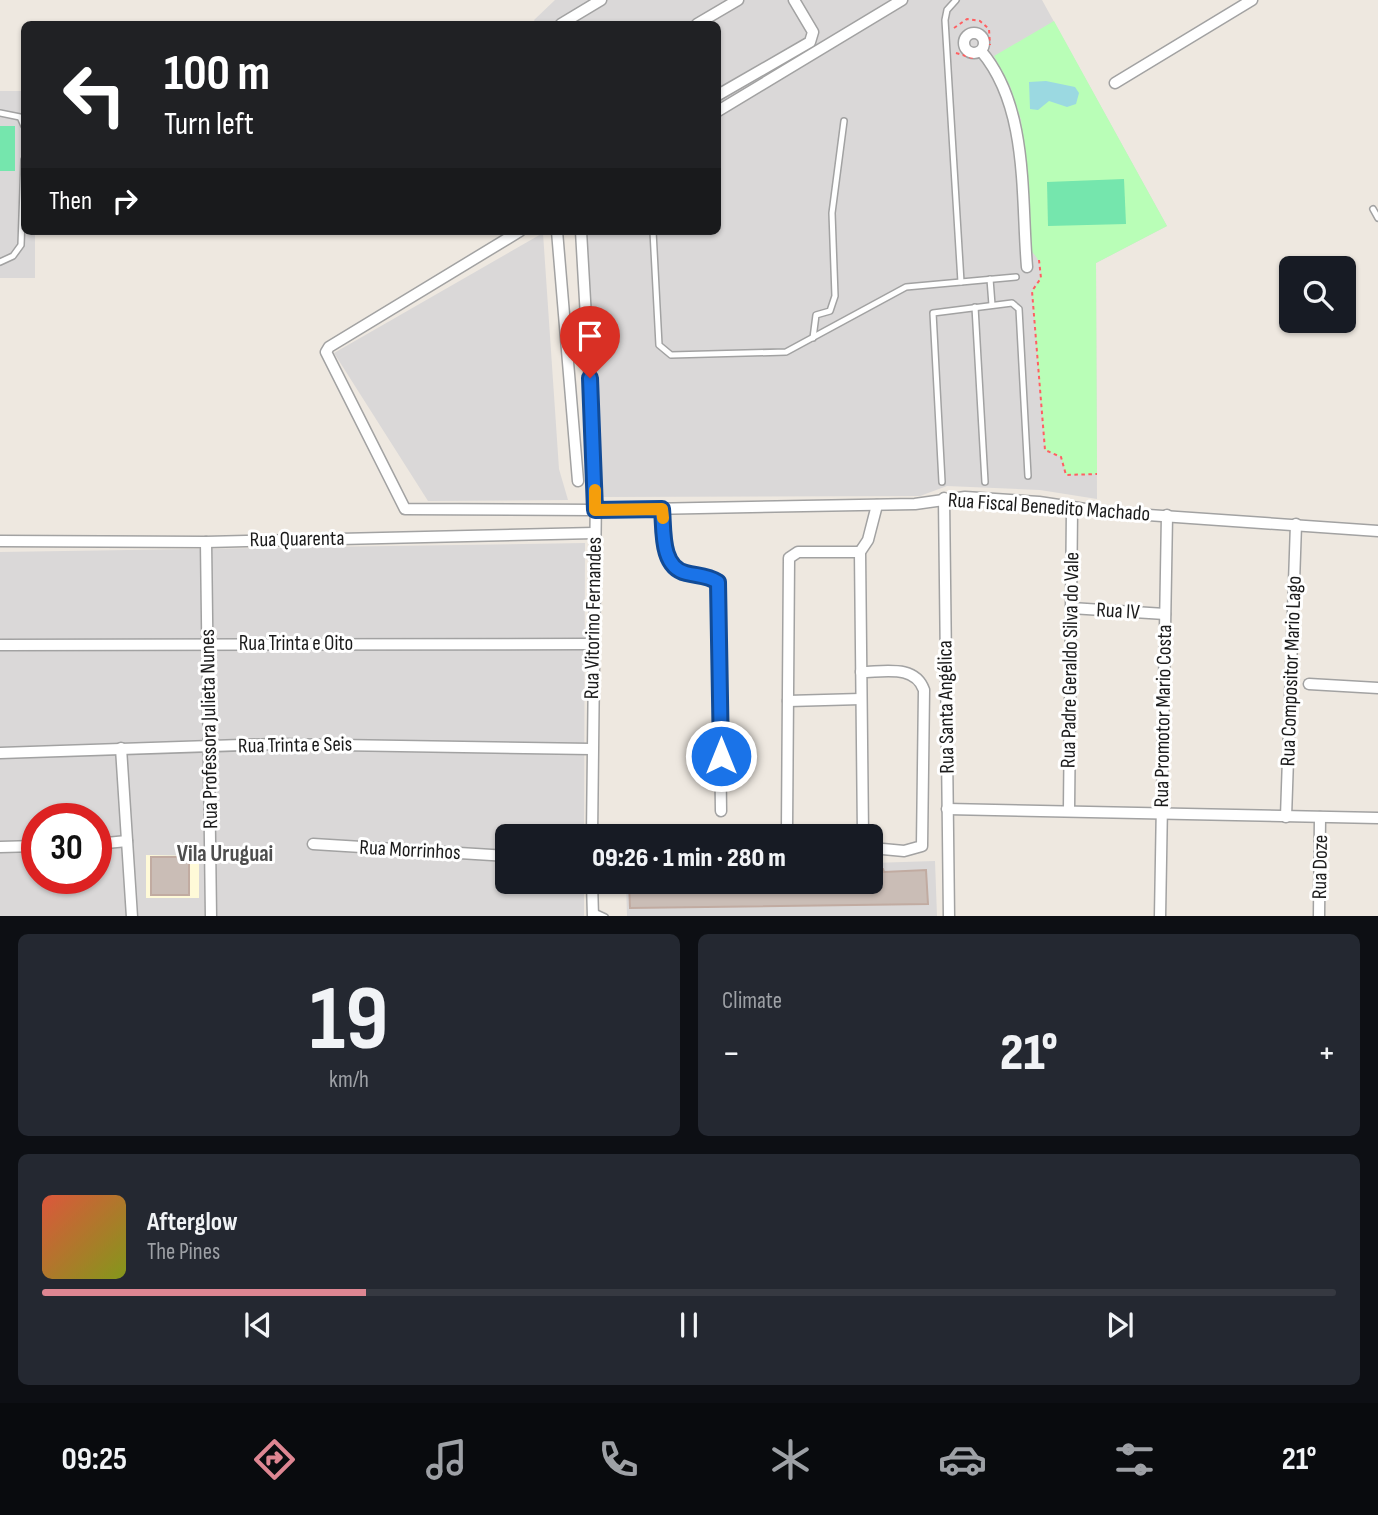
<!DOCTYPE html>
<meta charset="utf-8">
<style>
body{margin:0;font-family:"Sofia Sans Condensed",sans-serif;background:#242831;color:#f1f3f6;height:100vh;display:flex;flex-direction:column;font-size:26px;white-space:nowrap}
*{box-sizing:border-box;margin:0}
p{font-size:23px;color:#9ea1a6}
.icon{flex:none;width:38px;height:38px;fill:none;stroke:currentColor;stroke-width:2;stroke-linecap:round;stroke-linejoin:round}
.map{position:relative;height:916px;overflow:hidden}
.side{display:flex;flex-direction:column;gap:18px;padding:18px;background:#0d0f14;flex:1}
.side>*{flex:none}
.banner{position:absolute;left:21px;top:21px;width:700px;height:214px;border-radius:10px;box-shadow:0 2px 5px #0004;background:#202124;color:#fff;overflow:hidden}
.fabs{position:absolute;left:1279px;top:256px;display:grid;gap:14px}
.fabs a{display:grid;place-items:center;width:77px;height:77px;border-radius:10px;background:#171b24;box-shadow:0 2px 5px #0004;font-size:35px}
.speed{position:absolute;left:21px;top:803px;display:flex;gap:14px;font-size:35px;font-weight:700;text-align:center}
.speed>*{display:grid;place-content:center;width:91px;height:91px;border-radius:50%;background:#171b24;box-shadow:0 2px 5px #0004;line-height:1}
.speed .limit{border:10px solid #d22;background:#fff;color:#111}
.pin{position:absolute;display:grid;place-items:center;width:60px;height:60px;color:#fff;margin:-72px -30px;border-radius:50% 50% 50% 0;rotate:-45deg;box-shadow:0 0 7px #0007}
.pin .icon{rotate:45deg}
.me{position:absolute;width:77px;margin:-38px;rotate:0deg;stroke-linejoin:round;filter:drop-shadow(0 0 5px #0008)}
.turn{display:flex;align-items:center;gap:24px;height:147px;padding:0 28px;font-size:32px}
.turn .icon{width:91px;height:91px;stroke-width:2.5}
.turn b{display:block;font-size:49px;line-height:60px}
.then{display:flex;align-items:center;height:66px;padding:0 28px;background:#0003;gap:14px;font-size:26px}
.big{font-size:52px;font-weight:800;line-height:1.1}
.side .widget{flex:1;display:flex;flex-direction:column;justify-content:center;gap:10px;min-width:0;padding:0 24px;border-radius:10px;background:#242831}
.side .dial{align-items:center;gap:0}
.dial b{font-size:91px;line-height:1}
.song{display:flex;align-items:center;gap:21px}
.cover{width:84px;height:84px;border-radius:10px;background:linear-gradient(135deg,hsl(10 70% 55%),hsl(70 70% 35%))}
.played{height:7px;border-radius:4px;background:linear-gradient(90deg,#de8692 25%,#363941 25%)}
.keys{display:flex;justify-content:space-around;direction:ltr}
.heat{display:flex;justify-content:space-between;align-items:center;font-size:38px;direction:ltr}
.side .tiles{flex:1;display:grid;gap:18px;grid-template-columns:1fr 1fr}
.widget:last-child{grid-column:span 2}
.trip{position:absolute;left:495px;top:824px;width:388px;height:70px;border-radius:10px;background:#171b24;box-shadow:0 2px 5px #0004;font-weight:800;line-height:70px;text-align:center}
.tabs{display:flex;height:112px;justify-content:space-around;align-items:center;background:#090b0e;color:#9ea1a6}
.tabs .icon{width:49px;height:49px}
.tabs .active{color:#de8692}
.tabs b{font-size:32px;color:#f1f3f6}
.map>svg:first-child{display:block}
</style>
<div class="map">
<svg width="1378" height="917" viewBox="0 0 1378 917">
<rect width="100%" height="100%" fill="#eee8e0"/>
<g fill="#dad8d8" fill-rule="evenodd">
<path d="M555 0H1042L1167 226 1096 263 1097 499 1040 490 947 486 920 496 601 497 586 231H718V24H536L534 20Z"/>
<path d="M0 91H24V231H35V278H0Z"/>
<path d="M543 233 559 469 568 500 428 501 334 353Z"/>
<path d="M585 543 584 836H508V882H584V916H0V552ZM37 819H96V878H37Z"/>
<path d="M935 861 937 916H627L626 882H872V863Z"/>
</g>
<path fill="#fffad8" d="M146 855 199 856V898H146Z"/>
<path fill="#b9feb7" d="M1054 21 1167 226 1096 263 1097 474 1066 475 1061 457 1045 450 1032 291C1044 278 1044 263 1031 251L1021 120 1010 86 994 56Z"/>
<g fill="#75e6ad">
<rect x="0" y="126" width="15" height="45"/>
<path d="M1124 179 1126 224 1048 226 1047 182Z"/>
</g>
<path fill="#9bd9e1" d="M1046 81 1075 87 1079 93 1076 104 1067 107 1049 101 1038 110 1030 109 1029 82Z"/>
<g fill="#cabdb6" stroke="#c1aba1" stroke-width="2">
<rect x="151" y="857" width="38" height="38"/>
<path d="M883 869 884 872 926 870 928 904 630 908 629 882H874L873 870Z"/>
</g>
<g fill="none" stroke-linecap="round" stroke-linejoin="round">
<defs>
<g id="service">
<path d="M956 0 947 10 945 20 961 282"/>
<path d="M0 113 20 117 24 126"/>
<path d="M1373 209 1378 218"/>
<path d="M653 231 659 345 671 355 786 352 906 287 1016 277"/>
<path d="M0 262 13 256 21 245 24 160"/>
<path d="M990 279 992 305"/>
<path d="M975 307 985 482"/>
<path d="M813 338 816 315 830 311 835 296 832 213 844 121"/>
<path d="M942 482 933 313 1012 303 1019 309 1028 476"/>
<path d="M592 911 605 917"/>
</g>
<g id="minor">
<path d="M561 24 601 0"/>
<path d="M697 24 738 0"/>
<circle cx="974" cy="43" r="10"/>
<path d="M981 51C1029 107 1021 197 1027 267"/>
<path d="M1115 83 1252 0"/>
<path d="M718 95 810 42 813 32 794 0"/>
<path d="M718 111 902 0"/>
<path d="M520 231 329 347 326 352 405 509 595 510 915 504 965 497 1039 502 1105 512 1378 531"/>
<path d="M557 231 578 481"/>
<path d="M581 231 596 491 592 836"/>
<path d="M944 498 949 917"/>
<path d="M662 509C664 529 660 567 686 573 698 576 707 574 718 581L721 811"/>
<path d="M0 541 206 542 594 533"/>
<path d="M206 542 211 917"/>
<path d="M1071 608 1165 614"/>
<path d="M0 645 592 644"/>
<path d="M861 672C884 672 915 664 924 690L922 846 904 851 872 848"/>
<path d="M1309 684 1378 688"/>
<path d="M788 701 861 699"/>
<path d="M121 748 132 917"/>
<path d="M0 753 275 744 591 749"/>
<path d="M947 809 1378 818"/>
<path d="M1069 810 1072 509"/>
<path d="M1286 817 1296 524"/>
<path d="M789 836 787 829 789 558 798 552H860"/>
<path d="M863 836 860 552 868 540 877 505"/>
<path d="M96 844 127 841"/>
<path d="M313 844 508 856"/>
<path d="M0 847 37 846"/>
<path d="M592 882 593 917"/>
<path d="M1160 917 1167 515"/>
<path d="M1319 917 1320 817"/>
</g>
</defs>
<use href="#service" stroke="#a2a2a2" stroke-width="8"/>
<use href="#minor" stroke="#a2a2a2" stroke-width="13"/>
<g stroke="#ff6062" stroke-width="2" stroke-dasharray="3.5 3.5" stroke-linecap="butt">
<path d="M954 28 967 19 980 21 989 29 990 45"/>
<path d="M956 53 973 58"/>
<path d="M1039 260 1041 278 1032 291 1045 450 1061 457 1066 475 1097 474"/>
</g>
<use href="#service" stroke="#fff" stroke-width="5"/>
<use href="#minor" stroke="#fff" stroke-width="10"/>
</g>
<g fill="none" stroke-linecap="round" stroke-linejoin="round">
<defs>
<path id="route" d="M590 378 595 510 662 509C664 529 660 567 686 573 698 576 707 575 718 582L721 756"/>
</defs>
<use href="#route" stroke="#114b97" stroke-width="18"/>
<use href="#route" stroke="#1a73e8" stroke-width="12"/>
<path stroke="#f59e0b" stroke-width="12" d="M595 490V510L662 509 663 518"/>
</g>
<g text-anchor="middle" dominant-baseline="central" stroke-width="6" stroke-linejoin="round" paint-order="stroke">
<g font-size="21" fill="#1b1b1b" stroke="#fff">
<text transform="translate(1049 507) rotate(4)">Rua Fiscal Benedito Machado</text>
<text transform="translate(297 539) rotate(-1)">Rua Quarenta</text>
<text transform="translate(1118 611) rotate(3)">Rua IV</text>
<text transform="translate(593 618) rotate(-89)">Rua Vitorino Fernandes</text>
<text x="296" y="643">Rua Trinta e Oito</text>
<text transform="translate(1070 660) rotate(-89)">Rua Padre Geraldo Silva do Vale</text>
<text transform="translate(1291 671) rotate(-88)">Rua Compositor Mario Lago</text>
<text transform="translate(946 707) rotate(-91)">Rua Santa Angélica</text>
<text transform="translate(1163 716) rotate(-89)">Rua Promotor Mario Costa</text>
<text transform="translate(209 729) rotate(-91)">Rua Professora Julieta Nunes</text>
<text transform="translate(295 745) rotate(-1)">Rua Trinta e Seis</text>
<text transform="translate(410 850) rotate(3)">Rua Morrinhos</text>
<text transform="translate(1320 867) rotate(-89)">Rua Doze</text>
</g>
<g font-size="23" font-weight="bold" fill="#4e4e4e" stroke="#fff">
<text x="225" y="854">Vila Uruguai</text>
</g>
</g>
</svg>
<div class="fabs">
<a><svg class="icon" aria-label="search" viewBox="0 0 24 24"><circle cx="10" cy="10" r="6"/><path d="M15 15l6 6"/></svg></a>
</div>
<div class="speed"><div class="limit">30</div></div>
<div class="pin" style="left:590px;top:378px;background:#d93025"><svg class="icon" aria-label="arrive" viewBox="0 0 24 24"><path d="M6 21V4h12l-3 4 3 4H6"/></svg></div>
<svg class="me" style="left:721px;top:756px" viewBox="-20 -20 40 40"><circle r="17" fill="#1a73e8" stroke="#fff" stroke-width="3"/><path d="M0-11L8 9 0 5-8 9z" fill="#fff"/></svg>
<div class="trip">09:26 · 1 min · 280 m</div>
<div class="banner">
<div class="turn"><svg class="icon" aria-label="left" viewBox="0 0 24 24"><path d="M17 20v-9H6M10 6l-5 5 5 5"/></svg><div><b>100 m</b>Turn left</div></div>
<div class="then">Then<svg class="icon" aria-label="right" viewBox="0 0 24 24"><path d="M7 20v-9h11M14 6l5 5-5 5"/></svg></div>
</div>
</div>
<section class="side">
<div class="tiles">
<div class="widget dial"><b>19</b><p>km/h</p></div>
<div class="widget"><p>Climate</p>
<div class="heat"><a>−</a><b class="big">21°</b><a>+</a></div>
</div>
<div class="widget">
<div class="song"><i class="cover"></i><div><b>Afterglow</b><p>The Pines</p></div></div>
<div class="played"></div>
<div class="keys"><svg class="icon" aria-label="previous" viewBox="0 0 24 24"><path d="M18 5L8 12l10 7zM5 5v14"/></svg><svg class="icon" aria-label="pause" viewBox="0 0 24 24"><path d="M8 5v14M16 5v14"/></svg><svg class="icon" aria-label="next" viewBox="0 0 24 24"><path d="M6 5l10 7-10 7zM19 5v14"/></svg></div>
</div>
</div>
</section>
<nav class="tabs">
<b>09:25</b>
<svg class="icon active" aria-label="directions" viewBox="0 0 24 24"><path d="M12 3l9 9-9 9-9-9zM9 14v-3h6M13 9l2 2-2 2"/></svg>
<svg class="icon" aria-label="music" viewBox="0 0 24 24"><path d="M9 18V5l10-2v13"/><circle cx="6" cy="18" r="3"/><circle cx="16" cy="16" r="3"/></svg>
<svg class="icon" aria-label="phone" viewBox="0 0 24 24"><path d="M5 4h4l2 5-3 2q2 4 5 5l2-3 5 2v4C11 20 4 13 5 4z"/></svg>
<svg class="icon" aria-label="climate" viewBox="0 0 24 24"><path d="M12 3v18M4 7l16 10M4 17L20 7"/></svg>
<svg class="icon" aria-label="car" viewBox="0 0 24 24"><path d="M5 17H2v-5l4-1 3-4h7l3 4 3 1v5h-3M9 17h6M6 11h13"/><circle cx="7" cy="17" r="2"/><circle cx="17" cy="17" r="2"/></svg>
<svg class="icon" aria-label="filters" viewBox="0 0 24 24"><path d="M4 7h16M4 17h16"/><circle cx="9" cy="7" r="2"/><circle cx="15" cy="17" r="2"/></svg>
<b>21°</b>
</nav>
